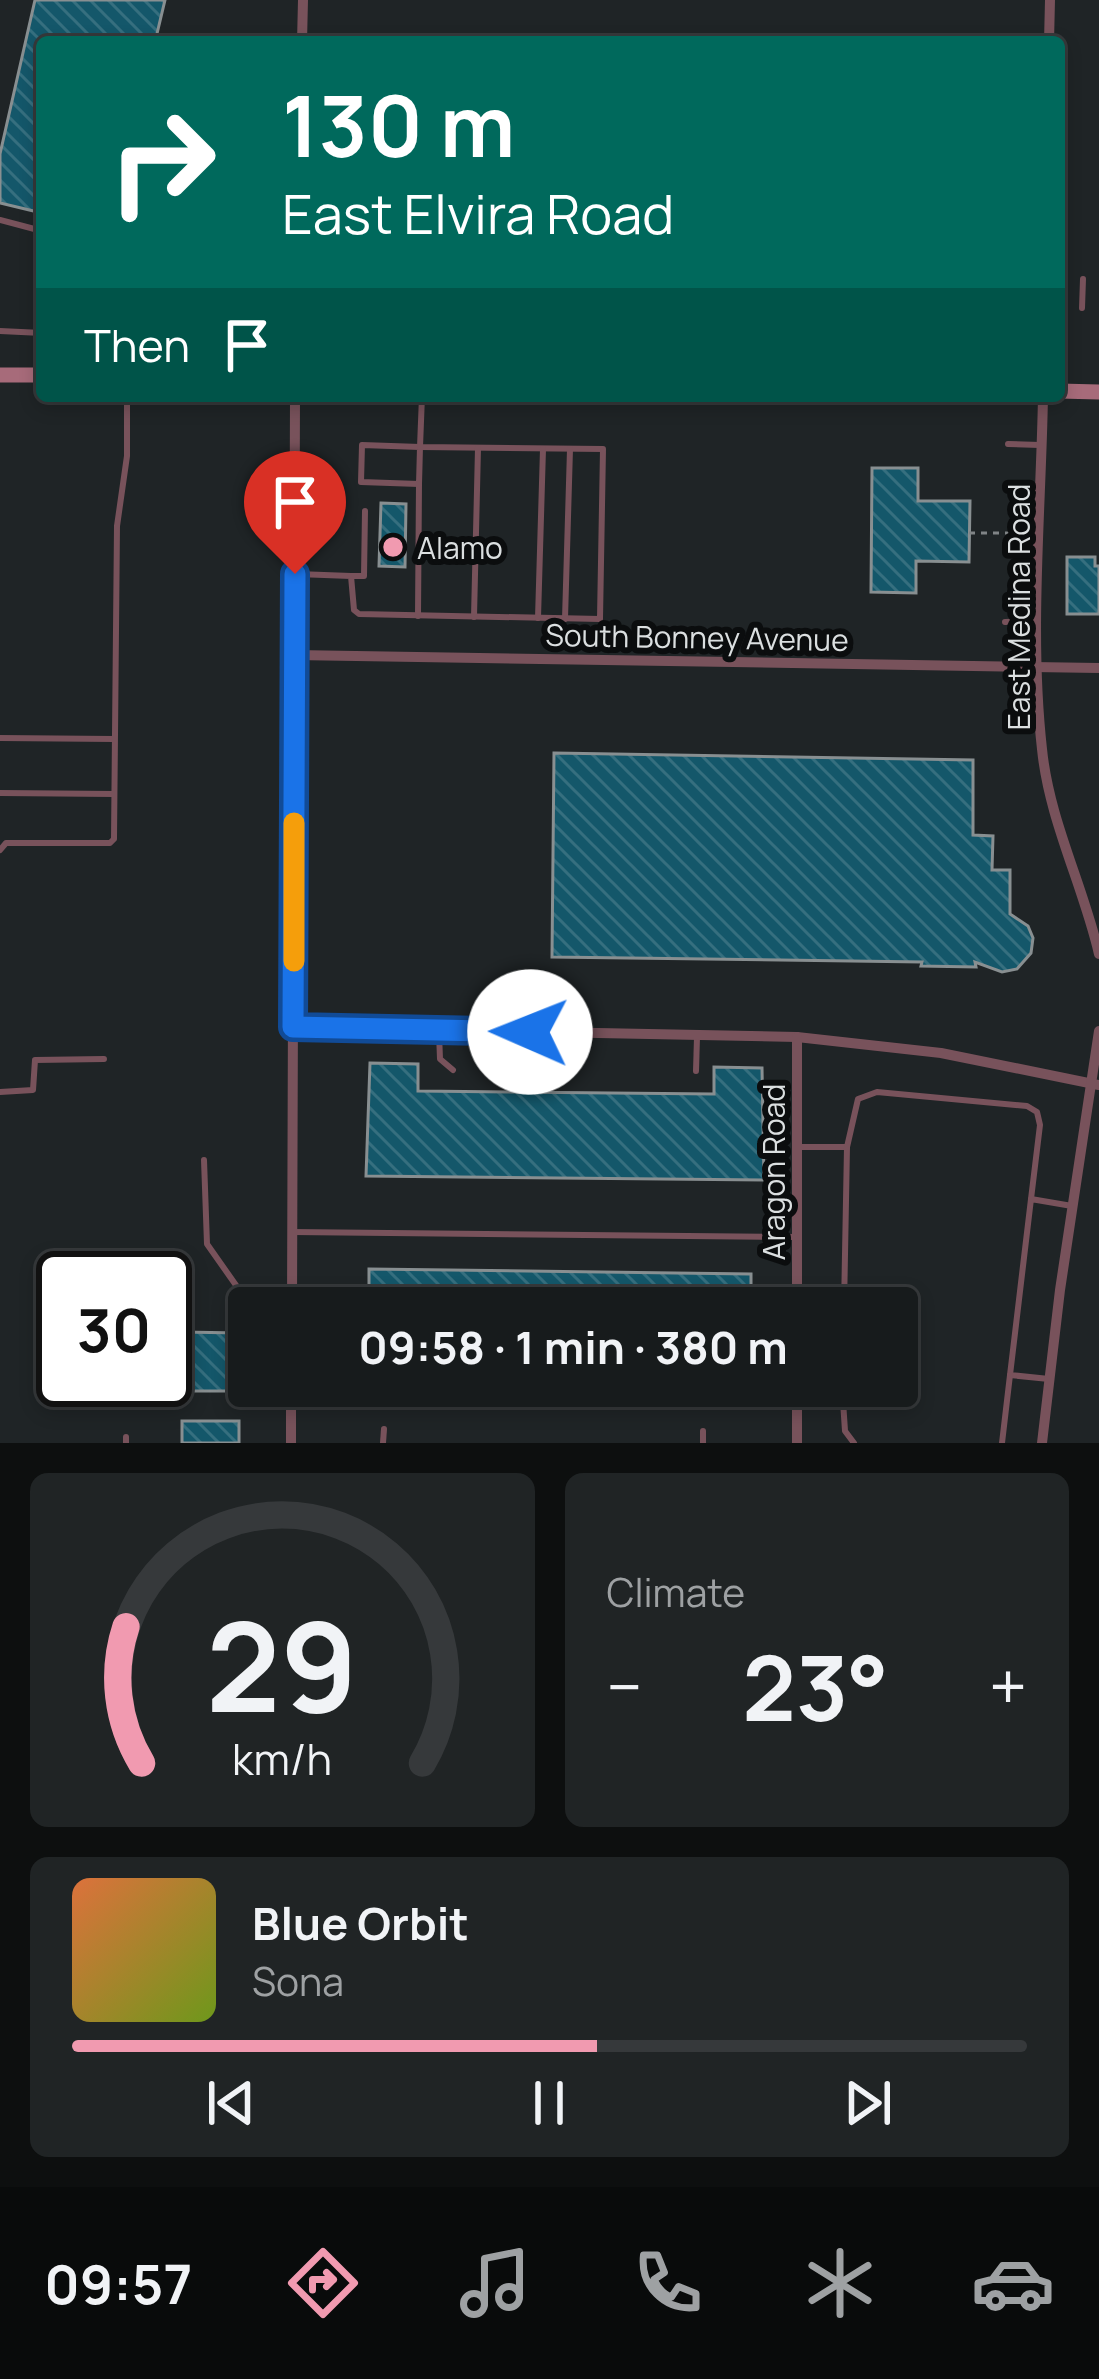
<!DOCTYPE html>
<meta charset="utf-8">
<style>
body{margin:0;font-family:Manrope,sans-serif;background:#202425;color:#f1f3f6;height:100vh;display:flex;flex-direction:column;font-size:45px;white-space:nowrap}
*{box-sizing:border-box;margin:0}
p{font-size:39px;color:#9ea1a3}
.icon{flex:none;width:66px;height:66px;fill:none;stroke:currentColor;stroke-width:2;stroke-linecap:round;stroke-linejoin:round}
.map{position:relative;height:1443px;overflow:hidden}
.details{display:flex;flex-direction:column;gap:30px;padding:30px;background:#0d0f0f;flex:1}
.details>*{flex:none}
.hud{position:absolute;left:36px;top:36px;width:1029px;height:366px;border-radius:12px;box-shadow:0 6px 18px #0003,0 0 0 3px #36393b;background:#00695c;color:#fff;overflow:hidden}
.speed{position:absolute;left:36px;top:1251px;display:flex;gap:24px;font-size:60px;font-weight:700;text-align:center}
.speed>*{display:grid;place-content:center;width:156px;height:156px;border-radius:50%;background:#171b1c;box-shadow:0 6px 18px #0003,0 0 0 3px #36393b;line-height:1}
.speed .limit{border:6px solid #111;border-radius:18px;background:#fff;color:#111}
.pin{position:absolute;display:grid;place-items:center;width:102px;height:102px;color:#fff;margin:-123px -51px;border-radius:50% 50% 50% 0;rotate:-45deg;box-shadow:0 0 12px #0007}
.pin .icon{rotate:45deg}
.me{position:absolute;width:132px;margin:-66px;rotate:271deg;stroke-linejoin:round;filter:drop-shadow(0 0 9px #0008)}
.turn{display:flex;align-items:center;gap:42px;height:252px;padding:0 48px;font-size:54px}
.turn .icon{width:156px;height:156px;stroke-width:2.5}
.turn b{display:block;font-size:84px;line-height:102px}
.then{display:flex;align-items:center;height:114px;padding:0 48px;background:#0003;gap:24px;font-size:45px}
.big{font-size:90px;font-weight:700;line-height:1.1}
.details .tile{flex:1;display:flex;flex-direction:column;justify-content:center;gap:18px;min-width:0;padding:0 42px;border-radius:18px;background:#202425}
.details .dial{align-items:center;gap:0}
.dial svg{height:312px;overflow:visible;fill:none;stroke:#36393b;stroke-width:7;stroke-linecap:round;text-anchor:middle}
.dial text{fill:#f1f3f6;stroke:none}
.song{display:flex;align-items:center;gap:36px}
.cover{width:144px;height:144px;border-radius:18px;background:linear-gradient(135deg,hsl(20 70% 55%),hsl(80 70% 35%))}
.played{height:12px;border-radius:6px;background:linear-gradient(90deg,#f19ab0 55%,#36393b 55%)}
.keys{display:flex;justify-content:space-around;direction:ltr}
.heat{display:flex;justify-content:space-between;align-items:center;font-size:66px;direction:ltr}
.details .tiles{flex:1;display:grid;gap:30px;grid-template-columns:1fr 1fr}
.tile:last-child{grid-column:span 2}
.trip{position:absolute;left:228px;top:1287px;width:690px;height:120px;border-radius:12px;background:#171b1c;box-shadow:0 6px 18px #0003,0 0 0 3px #36393b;font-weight:700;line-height:120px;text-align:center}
.menu{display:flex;height:192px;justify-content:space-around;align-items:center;background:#090b0b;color:#9ea1a3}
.menu .icon{width:84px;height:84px}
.menu .current{color:#f19ab0}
.menu b{font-size:54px;color:#f1f3f6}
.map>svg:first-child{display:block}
</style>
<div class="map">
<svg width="1099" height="1443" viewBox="0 0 1099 1443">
<defs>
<pattern id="building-back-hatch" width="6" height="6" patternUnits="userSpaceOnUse" patternTransform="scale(3)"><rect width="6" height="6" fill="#14576a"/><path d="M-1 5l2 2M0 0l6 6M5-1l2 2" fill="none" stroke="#366f7f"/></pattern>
</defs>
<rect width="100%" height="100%" fill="#1f2426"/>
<g fill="url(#building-back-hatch)" stroke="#888f91" stroke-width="3">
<path d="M35 0H165L155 42H42V213L0 203V154Z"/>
<path d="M872 468H918V501H970L969 562 916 561V593L871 592Z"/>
<path d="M381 503 406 504 405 567 379 566Z"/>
<path d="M1067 557H1095V566H1099V614H1067Z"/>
<path d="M554 753 973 760V835L993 836 992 870H1010V914L1028 926 1033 938 1031 953 1017 969 1002 972 975 962 976 967 921 966 922 962 552 957Z"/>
<path d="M370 1063 418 1064V1091L714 1094V1067L762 1068 764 1180 366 1176Z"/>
<path d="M369 1269 751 1274V1308H369Z"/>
<path d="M181 1332 239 1333 238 1391H180Z"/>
<rect x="182" y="1421" width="57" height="22"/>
</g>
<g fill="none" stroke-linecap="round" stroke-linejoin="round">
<path stroke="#808486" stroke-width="3" stroke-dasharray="6 6" stroke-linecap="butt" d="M969 533H1027"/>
<g stroke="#78525b" stroke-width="6">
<path d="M0 220 42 231"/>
<path d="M1082 308 1083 279"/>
<path d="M0 331 42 333"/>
<path d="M1008 444 1040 445"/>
<path d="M362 445 420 447 419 484 361 482Z"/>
<path d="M297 574 351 576 354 610 359 614 600 619 603 449 420 447 422 396"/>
<path d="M351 576H364L365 511"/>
<path d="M418 616 419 484"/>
<path d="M474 617 478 448"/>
<path d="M538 618 543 449"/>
<path d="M565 619 570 449"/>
<path d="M1005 622 1038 621"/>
<path d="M0 738 114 739"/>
<path d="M0 793 114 794"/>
<path d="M0 850 6 843H110L114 839 117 526 127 456V396"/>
<path d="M439 1033 440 1059 453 1070"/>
<path d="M696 1071 697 1037"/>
<path d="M0 1092 33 1090 35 1060 104 1059"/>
<path d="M798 1147H847"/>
<path d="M204 1160 207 1244 252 1308"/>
<path d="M292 1232 797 1237"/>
<path d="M844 1308 847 1147 858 1099 877 1092 1027 1106 1037 1112 1040 1125 1031 1199"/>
<path d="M1049 1379 1010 1375 1031 1199 1072 1206"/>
<path d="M842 1386 845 1431 854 1443"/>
<path d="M797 1391 842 1393"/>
<path d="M126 1443V1437"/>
<path d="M383 1443 384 1429"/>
<path d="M703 1443V1431"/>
<path d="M1002 1443 1010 1375"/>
</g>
<g stroke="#78525b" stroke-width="10">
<path d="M302 42 303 0"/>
<path d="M1049 42 1050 0"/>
<path d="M1043 396C1041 512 1029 633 1042 749 1049 820 1083 885 1099 954"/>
<path d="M294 655 1099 668"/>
<path d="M293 1027 797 1037 941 1053 1099 1085"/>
<path d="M292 1308 295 396"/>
<path d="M797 1308V1037"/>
<path d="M291 1443V1386"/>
<path d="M797 1443V1386"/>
<path d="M1042 1443 1060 1290 1099 1031"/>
</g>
<g stroke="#a76b7a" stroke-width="15">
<path d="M0 375H42"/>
<path d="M1059 391 1099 392"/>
</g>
</g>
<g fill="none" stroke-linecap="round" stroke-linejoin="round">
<defs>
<path id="route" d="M295 574 293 1027 530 1032"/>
</defs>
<use href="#route" stroke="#114b97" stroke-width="30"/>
<use href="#route" stroke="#1a73e8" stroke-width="21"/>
<path stroke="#f59e0b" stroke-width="21" d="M294 961V823"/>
</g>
<circle fill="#f19ab0" stroke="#0b0d0e" stroke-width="4.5" cx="393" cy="547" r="12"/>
<g text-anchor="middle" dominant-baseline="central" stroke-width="12" stroke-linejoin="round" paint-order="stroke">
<g font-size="30" fill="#dbdfe0" stroke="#0b0d0e" text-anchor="start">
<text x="417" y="547">Alamo</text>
</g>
<g font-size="30" fill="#dbdfe0" stroke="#0b0d0e">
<text transform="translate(1018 607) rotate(-90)">East Medina Road</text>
<text transform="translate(697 637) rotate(1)">South Bonney Avenue</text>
<text transform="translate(773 1172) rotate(-90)">Aragon Road</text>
</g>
</g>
</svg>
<div class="speed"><div class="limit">30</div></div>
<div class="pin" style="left:295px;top:574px;background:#d93025"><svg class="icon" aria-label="arrive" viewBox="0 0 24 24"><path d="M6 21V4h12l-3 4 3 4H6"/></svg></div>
<svg class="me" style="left:530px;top:1032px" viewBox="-20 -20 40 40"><circle r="19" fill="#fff"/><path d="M0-13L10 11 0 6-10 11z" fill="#1a73e8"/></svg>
<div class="trip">09:58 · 1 min · 380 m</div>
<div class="hud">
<div class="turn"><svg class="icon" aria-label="right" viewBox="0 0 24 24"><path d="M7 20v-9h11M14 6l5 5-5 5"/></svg><div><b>130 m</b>East Elvira Road</div></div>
<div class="then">Then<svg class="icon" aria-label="arrive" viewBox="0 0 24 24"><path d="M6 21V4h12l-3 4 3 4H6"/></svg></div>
</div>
</div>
<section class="details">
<div class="tiles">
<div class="tile dial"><svg viewBox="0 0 100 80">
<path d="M14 69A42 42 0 1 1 86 69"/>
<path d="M14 69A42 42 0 0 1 10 34" stroke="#f19ab0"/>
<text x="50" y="56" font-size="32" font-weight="700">29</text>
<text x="50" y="72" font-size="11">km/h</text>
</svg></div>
<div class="tile"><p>Climate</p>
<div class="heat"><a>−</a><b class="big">23°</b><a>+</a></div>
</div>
<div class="tile">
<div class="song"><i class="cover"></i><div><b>Blue Orbit</b><p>Sona</p></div></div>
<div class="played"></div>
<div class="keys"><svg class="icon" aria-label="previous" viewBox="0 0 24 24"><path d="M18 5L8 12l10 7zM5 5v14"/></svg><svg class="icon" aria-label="pause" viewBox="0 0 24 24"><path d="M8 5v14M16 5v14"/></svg><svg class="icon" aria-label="next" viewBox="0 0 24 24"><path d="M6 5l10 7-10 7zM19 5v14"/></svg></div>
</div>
</div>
</section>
<nav class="menu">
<b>09:57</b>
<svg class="icon current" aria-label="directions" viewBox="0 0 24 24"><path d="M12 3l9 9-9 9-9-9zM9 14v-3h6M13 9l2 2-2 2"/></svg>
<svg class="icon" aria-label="music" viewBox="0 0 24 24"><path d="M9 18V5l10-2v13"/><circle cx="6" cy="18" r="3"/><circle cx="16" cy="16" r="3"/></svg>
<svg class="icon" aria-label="phone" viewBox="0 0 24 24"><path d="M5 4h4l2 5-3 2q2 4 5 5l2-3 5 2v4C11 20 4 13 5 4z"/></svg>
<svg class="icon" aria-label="climate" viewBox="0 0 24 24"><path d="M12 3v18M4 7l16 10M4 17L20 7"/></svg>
<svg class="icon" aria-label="car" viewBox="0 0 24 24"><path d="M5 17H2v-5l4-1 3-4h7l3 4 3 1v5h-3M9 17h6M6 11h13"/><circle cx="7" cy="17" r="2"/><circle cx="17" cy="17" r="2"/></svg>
</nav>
